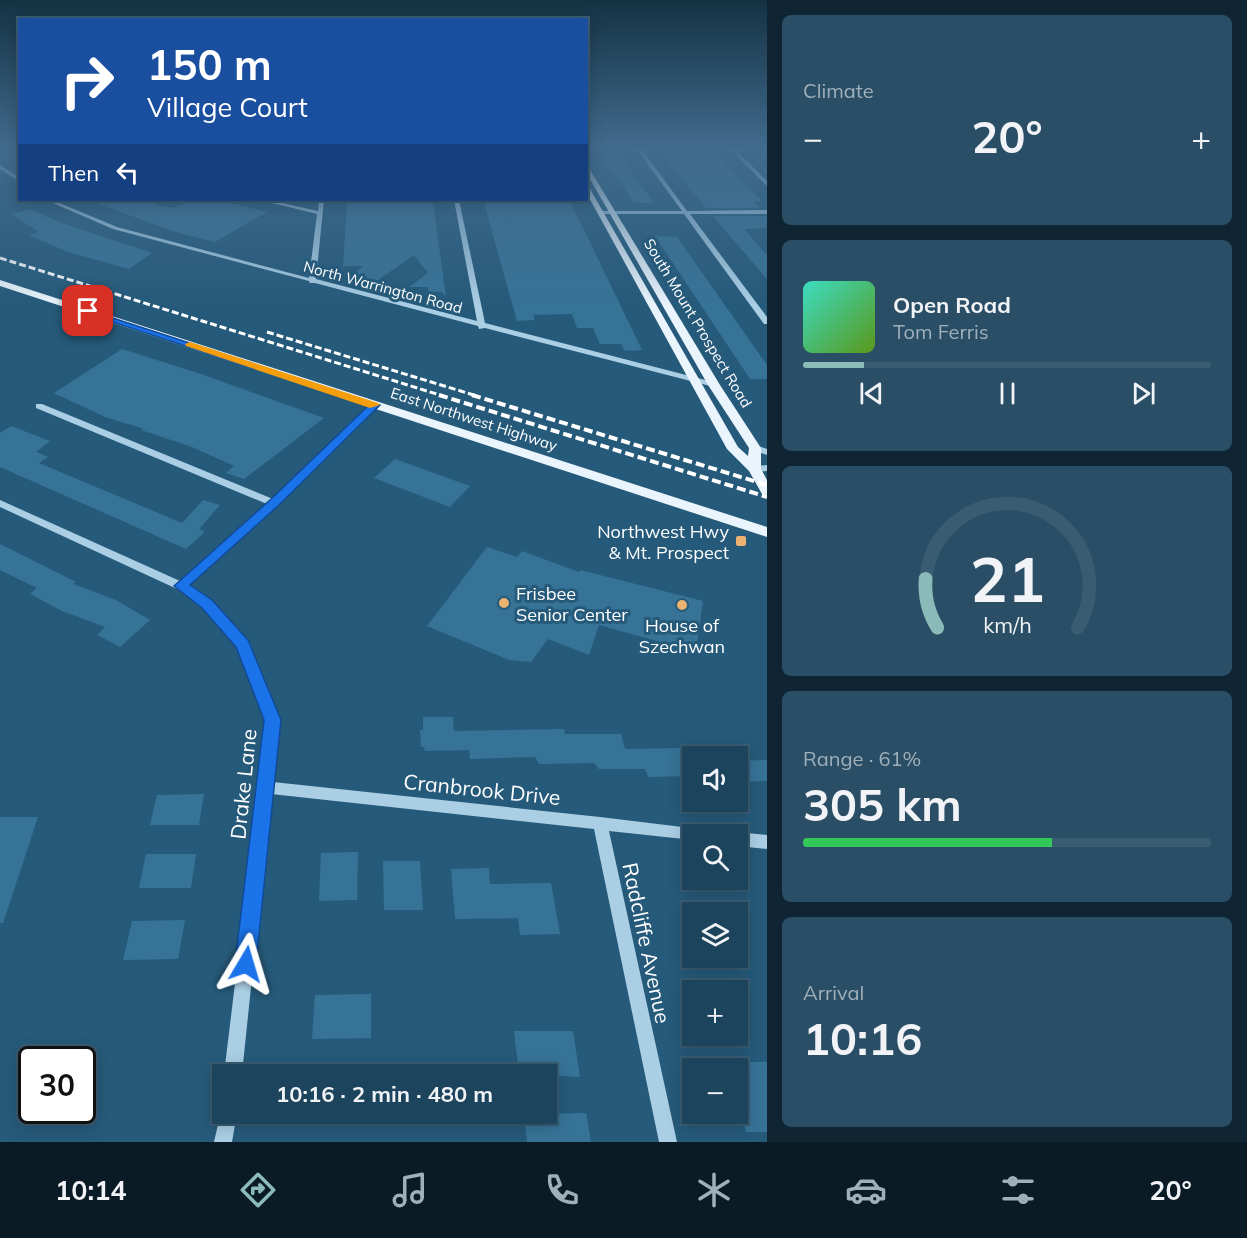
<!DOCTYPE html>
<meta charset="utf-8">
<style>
body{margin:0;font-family:Mulish,sans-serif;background:#294e65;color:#f1f3f6;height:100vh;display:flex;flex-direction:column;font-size:22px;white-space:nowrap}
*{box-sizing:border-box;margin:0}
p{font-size:20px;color:#a0b0bb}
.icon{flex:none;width:33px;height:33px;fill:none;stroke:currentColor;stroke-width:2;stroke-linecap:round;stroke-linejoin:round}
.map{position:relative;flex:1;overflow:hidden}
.drawer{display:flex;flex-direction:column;gap:15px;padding:15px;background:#0f2533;width:480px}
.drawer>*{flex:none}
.top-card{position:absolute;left:18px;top:18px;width:570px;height:183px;border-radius:0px;box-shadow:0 3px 15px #0003,0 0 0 2px #3a5c72;background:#1a4fa0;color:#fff;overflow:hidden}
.controls{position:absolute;left:682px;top:746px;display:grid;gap:12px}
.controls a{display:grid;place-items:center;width:66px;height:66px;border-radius:0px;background:#1c445c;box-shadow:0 3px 15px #0003,0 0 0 2px #3a5c72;font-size:30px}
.speed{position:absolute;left:18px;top:1046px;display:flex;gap:12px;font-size:30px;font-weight:700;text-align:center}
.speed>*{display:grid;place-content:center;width:78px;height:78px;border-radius:50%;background:#1c445c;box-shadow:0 3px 15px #0003,0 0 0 2px #3a5c72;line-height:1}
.speed .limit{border:3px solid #111;border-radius:9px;background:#fff;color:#111}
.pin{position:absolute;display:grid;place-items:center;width:51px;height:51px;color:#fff;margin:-26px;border-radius:12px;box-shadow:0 3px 9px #0006}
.me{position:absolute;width:66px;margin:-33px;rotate:7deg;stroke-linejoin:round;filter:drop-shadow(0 0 4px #0008)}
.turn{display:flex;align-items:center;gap:21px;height:126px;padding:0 30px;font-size:27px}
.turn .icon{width:78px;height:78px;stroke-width:2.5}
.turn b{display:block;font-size:42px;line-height:51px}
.then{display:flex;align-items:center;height:57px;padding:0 30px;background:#0003;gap:12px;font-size:22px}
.big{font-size:45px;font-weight:700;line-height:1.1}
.drawer .card{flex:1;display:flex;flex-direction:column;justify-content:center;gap:9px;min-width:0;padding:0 21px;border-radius:9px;background:#294e65}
.drawer .dial{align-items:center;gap:0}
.dial svg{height:156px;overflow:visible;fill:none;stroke:#3a5c72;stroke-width:7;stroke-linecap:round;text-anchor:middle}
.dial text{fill:#f1f3f6;stroke:none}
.song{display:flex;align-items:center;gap:18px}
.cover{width:72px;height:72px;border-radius:9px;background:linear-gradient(135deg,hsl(170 70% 55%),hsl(90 70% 35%))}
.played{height:6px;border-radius:3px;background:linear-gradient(90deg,#8bbbb9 15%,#3a5c72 15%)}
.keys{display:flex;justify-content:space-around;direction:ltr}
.heat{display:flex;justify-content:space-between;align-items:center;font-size:33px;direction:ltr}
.charge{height:9px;border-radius:4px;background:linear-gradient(90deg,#34c759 61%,#3a5c72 0)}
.trip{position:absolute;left:212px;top:1064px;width:345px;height:60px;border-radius:0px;background:#1c445c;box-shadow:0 3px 15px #0003,0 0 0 2px #3a5c72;font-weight:700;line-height:60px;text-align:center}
.tab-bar{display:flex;height:96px;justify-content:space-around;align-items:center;background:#0b1b25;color:#a0b0bb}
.tab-bar .icon{width:42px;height:42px}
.tab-bar .current{color:#8bbbb9}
.tab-bar b{font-size:27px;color:#f1f3f6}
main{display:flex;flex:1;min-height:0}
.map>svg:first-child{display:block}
</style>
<main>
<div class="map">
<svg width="767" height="1142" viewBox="0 0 767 1142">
<rect width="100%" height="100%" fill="#265a7a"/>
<g fill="#377397">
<path d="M664 151 714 153 762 201H754L759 208H706L662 154H667Z"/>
<path d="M601 152H617L654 203H634Z"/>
<path d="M87 200H156V204L171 208 197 200H219L267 212 215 242 179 233Z"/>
<path d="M418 200H432L433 203 446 297 442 292H428V287H409L428 273 414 255 374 283 351 277 363 266H343L347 202Z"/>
<path d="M484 203H571L642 350 625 351 621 344H600L593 328H577L572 314 533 315 535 320 517 321Z"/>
<path d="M31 209 59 222 152 253 129 269 68 252 29 235 39 232 11 214Z"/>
<path d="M713 216H767V228L744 229 767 255V279Z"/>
<path d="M655 236 677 237 767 365V379H750Z"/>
<path d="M122 349 201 374 324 418 244 479 226 473 234 466 192 447 141 430 144 429 105 417 54 393Z"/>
<path d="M11 426 50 441 36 452 48 457 39 463 182 523 203 500 220 505 199 529 205 532 186 549 0 467V433Z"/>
<path d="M395 459 470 486 450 507 374 478Z"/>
<path d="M0 544 76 582 73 584 116 600 150 620 120 647 97 635 105 627 62 611 30 594 37 588 0 570Z"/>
<path d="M487 547 517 557 522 551 579 572 580 570 703 601 696 652 599 625 589 655 548 639 531 662 509 660 427 626Z"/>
<path d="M423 717H453L454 731 564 729 565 734H621L625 749 681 748 690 776 648 777 645 769H599L594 763 539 764 535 757 470 759 469 750 425 751 424 747H421L420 730H423Z"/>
<path d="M767 760V781L738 782V761Z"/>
<path d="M204 794 199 825H150L157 795Z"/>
<path d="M0 817H38L3 923H0Z"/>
<path d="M358 852 357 900 319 901 321 853Z"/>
<path d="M146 854H196L191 888H139Z"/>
<path d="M383 861H420L423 910H384Z"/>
<path d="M489 868 490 884 551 883 560 934 520 935 518 918 455 919 451 869Z"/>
<path d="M185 920 178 959 123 960 132 921Z"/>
<path d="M371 994V1038L312 1039 315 995Z"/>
<path d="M514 1031H573L580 1077 519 1074Z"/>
<path d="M738 1062H767V1132H746L738 1103Z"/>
<path d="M586 1113 591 1142H527L524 1114Z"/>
</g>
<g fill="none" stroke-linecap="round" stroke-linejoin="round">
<g fill="#aacee4" fill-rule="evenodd">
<path d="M621 146C629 146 636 149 644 149L645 146H649L648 151H643L687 211 767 210V214H690L767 317V324H764L684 214H600L599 213 602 211H682L638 151H629Z"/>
<path d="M715 146 739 149 738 146H742L744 151H737L767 181V186L732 151H724Z"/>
<path d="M0 165 20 178V182L0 169Z"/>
<path d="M46 200H52L117 227 309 278 317 214 260 200H268L318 211 319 200H324L316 279 477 321 454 200H459L485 323 717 383 718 385 714 387 485 328 479 329 478 326 315 283H310L309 281 113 229Z"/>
<path d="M372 402H375L379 404 277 505 188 586 211 601 249 644 279 720 273 782 600 817 699 829 701 834H693V840L609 831 677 1142H659L594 829 271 794 242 1074H224L267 720 238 646 203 607 177 589 0 507V500L180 581 267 504 36 408V404H42L273 499Z"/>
<path d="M755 445 767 449V455L752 450V446Z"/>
<path d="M767 465V471L754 472 749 469 754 466Z"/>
<path d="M738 832 767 835V849L738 846V834H734Z"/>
<path d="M222 1107V1113H237L232 1142H214Z"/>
</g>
<g fill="#e9f4fc" fill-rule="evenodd">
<path d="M586 163 720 385 761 448V469L767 480V495L762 494 749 471 727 449 586 192V182L738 447 748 456 749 448 708 385 586 172Z"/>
<path d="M0 280 767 527V537L0 286Z"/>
</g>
<g stroke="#fff" stroke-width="3" stroke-dasharray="7 3" stroke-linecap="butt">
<path d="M0 258 443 396"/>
<path d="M267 332 477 396"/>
</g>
<g stroke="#fff" stroke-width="4" stroke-dasharray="9 4" stroke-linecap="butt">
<path d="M439 395 767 497"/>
<path d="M472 395 767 485"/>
</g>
</g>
<linearGradient id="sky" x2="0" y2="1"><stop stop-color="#153243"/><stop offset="0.48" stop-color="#416b8d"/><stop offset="1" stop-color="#416b8d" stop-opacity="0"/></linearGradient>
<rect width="767" height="306" fill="url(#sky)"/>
<path fill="#1a73e8" stroke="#114b97" stroke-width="1.5" d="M85 309 380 405 279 505 190 585 212 600 248 640 281 720 256 964 253 971 246 974 238 971 235 964 264 720 236 647 202 608 174 586 270 500 368 406 85 313Z"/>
<path fill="#f59e0b" d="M190 342 378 403 380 405 370 408 186 346 185 344Z"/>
<g fill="#ecb26f" stroke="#265a7a" stroke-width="2">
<rect x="735" y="535" width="12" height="12" rx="3"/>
<circle cx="504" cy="603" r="6"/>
<circle cx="682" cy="605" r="6"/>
</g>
<g text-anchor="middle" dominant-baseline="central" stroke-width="6" stroke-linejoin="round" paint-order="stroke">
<g font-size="15" fill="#fff" stroke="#265a7a">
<text transform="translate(383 287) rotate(15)">North Warrington Road</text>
<text transform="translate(698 323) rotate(59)">South Mount Prospect Road</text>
<text transform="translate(474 419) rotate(18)">East Northwest Highway</text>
</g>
<g font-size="18" fill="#fff" stroke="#265a7a" text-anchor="end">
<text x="729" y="531">Northwest Hwy<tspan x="729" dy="21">&amp; Mt. Prospect</tspan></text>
<text x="516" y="593" text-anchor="start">Frisbee<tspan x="516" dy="21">Senior Center</tspan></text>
<text x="682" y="625" text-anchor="middle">House of<tspan x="682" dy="21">Szechwan</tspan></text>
</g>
<g font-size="21" fill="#fff" stroke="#265a7a">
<text transform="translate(243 784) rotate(-84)">Drake Lane</text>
<text transform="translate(482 789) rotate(6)">Cranbrook Drive</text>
<text transform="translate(647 943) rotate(78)">Radcliffe Avenue</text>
</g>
</g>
</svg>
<div class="controls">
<a><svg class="icon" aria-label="sound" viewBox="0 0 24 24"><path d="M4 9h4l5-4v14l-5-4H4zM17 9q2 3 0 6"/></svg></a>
<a><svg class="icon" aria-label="search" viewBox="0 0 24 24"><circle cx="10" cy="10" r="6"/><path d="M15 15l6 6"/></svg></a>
<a><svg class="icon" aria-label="layers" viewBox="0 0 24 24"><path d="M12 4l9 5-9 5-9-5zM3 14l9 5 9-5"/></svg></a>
<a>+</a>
<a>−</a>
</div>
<div class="speed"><div class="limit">30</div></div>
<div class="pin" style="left:88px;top:311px;background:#d93025"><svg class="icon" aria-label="arrive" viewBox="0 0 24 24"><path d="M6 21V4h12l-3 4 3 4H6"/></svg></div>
<svg class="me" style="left:246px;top:964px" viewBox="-20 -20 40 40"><path d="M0-17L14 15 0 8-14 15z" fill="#1a73e8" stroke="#fff" stroke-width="4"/></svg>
<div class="trip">10:16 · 2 min · 480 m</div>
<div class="top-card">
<div class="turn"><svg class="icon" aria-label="right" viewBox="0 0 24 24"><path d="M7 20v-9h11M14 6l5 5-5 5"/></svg><div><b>150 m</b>Village Court</div></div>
<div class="then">Then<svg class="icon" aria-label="left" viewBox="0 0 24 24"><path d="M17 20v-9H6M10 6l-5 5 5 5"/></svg></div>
</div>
</div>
<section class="drawer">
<div class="card"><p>Climate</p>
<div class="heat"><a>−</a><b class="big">20°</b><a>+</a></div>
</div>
<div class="card">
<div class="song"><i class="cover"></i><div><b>Open Road</b><p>Tom Ferris</p></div></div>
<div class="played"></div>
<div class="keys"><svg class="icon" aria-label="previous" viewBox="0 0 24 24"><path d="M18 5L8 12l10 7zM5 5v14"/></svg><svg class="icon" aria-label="pause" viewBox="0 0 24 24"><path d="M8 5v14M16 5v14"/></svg><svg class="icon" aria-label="next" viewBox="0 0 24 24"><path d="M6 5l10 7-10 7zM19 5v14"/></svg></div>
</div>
<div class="card dial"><svg viewBox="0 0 100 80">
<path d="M14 69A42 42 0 1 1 86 69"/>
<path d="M14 69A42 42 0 0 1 8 44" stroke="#8bbbb9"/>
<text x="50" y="56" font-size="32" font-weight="700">21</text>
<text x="50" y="72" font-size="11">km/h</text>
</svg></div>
<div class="card"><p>Range · 61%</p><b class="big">305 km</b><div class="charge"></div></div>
<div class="card"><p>Arrival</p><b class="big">10:16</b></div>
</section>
</main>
<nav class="tab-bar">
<b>10:14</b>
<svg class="icon current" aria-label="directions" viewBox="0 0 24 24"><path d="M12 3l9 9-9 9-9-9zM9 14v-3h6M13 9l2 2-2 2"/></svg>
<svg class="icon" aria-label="music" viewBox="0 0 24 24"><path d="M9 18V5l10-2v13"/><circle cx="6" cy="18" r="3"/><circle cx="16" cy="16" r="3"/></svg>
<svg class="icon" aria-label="phone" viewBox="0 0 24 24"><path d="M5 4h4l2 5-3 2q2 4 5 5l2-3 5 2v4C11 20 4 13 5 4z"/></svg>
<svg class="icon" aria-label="climate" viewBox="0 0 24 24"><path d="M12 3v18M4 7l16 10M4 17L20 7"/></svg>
<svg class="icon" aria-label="car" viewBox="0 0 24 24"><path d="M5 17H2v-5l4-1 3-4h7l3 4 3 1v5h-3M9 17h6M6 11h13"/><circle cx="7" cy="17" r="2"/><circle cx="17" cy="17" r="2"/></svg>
<svg class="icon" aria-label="filters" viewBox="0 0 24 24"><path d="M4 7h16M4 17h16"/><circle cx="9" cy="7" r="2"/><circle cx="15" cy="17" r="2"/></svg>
<b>20°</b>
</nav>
